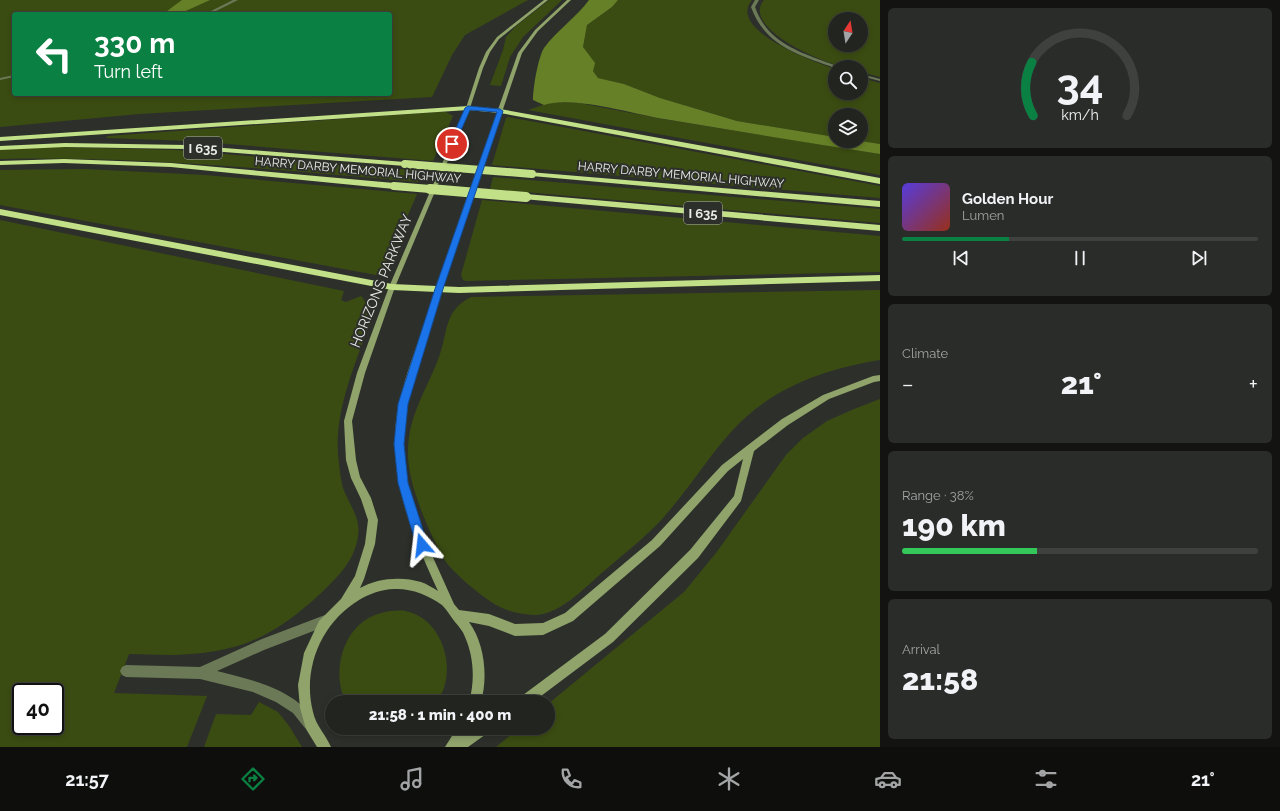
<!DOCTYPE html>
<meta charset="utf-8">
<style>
body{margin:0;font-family:Raleway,sans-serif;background:#2a2c29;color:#f1f3f6;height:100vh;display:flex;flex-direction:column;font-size:15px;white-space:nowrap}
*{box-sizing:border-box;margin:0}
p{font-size:13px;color:#a2a4a5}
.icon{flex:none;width:22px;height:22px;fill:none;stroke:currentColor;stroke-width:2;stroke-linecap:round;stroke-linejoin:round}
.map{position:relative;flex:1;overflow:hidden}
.drawer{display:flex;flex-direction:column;gap:8px;padding:8px;background:#131412;width:400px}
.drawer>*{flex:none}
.banner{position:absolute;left:12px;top:12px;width:380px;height:84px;border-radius:4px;box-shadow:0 2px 6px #0003,0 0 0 1px #3f413e;background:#0b8043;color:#fff;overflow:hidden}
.needle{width:26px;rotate:12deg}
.fabs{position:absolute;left:828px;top:12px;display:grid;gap:8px}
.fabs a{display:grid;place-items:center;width:40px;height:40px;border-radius:50%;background:#222420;box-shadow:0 2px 6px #0003,0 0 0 1px #3f413e;font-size:20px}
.speed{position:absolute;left:12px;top:683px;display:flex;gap:8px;font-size:20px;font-weight:700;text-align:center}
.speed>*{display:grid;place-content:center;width:52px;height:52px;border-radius:50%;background:#222420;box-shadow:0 2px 6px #0003,0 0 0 1px #3f413e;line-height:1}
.speed .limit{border:2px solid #111;border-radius:6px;background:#fff;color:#111}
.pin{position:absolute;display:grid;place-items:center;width:34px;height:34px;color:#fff;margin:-17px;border:2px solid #fff;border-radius:50%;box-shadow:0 1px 4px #0007}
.me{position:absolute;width:44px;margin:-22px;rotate:343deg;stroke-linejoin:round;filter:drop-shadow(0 0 3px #0008)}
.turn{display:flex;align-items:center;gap:14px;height:84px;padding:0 16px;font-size:18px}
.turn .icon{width:52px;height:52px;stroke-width:2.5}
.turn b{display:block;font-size:28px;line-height:34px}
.big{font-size:30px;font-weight:800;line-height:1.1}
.drawer .widget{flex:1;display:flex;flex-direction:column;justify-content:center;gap:6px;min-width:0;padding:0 14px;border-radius:6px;background:#2a2c29}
.drawer .dial{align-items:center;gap:0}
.dial svg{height:104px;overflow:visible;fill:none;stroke:#3f413e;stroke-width:7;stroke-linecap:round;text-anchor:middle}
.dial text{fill:#f1f3f6;stroke:none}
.song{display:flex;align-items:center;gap:12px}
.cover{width:48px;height:48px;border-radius:6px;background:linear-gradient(135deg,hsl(250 70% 55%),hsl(10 70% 35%))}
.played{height:4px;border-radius:2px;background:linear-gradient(90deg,#0b8043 30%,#3f413e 30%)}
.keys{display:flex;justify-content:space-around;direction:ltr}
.heat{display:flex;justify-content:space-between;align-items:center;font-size:22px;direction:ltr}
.charge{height:6px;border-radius:3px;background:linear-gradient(90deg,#34c759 38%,#3f413e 0)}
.trip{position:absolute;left:325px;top:695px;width:230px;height:40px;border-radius:20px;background:#222420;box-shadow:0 2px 6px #0003,0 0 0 1px #3f413e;font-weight:800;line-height:40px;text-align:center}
.dock{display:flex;height:64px;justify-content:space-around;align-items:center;background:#0e0e0d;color:#a2a4a5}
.dock .icon{width:28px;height:28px}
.dock .current{color:#0b8043}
.dock b{font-size:18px;color:#f1f3f6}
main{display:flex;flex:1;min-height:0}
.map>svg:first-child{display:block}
</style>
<main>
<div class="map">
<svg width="880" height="747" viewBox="0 0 880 747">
<rect width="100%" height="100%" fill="#2d302a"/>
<g fill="#3b4c12" fill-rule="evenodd">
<path d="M0 0H528L465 35 452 55 432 97 139 114 0 127ZM14 14H390V94H14Z"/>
<path d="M549 0H562L523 37 510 57 501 86 490 85 503 50 506 37 516 26Z"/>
<path d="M618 0H752C726 30 816 63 835 69V93H861V78L880 83V144L861 141V115H835V137L737 121 660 98 624 84 598 78 593 71 583 47 587 25 612 7Z"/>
<path d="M764 0H880V77L861 72V67C856 67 850 68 845 67 825 64 740 28 764 0ZM835 19H861V45H835Z"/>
<path d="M552 102 579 103 662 119 880 154V175L528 110Z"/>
<path d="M437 112H446L453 116 433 161 191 141 106 138 108 136Z"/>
<path d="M508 117 880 186V198L492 165 506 118Z"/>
<path d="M61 147 176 150 423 171 418 182C278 170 140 156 0 159V149Z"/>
<path d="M84 169 205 175 417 194 383 273 376 275 0 205V170Z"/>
<path d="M493 177 880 209V223L490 189Z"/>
<path d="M482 200 880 236V272L466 281 463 280 461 275Z"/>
<path d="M0 220 344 291 341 300 346 302 361 296C368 304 371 313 369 324 354 369 332 415 339 464 340 472 341 481 343 488 349 505 361 517 358 536 355 560 338 577 321 593 301 612 275 632 249 642 231 649 209 653 190 654 170 656 149 654 129 654L114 693 207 696 187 747H0ZM21 692H55V726H21Z"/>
<path d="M880 290V360C831 368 784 383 746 417 717 443 695 481 669 511 650 534 626 552 604 571 585 587 567 608 543 614 530 617 509 612 498 606 483 598 452 572 444 559 429 533 407 482 408 452 408 415 427 390 439 357 449 330 443 312 471 297Z"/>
<path d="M880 399V747H496L519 728H548V704L684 592 716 553 786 455 803 438 827 421 854 409Z"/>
<path d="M390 611C395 611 400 610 405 611 438 617 454 658 444 688 442 693 439 698 437 702H346C331 673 342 628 375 615 379 613 385 612 390 611Z"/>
<path d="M259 702 278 712 289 726 302 747H204L216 714 251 715Z"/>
</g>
<g fill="#668027">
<path d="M182 0H210L179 14H163Z"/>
<path d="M589 0H618L612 7 587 25 583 47 595 63 593 71 598 78 624 84 660 98 737 121 835 137V141H861L880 144V154C808 143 736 131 664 119 634 114 571 95 544 105L533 100C533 88 538 58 544 48 557 30 576 18 589 0Z"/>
</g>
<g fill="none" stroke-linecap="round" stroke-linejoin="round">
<g fill="#6c7956" fill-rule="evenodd">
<path d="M233 0H238L210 14H205Z"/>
<path d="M755 0H759L755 7C766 37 787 47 815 58 822 61 831 63 838 67L835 68C799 55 765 46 751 7Z"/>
<path d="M861 74 880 79V81L861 76Z"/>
<path d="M14 75V77L0 80V78Z"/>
<path d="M325 615 329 617 331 621 329 625 264 650 217 671C249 679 301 690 315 724L313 728 309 730 305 728 293 713 276 702 253 692 200 679 126 677 122 675 120 671 122 667 126 665 200 667 262 639Z"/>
</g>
<g fill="#8fa36b" fill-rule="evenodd">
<path d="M544 0H548L499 39 490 52 483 68 470 108 395 287 365 373 352 421 356 460 360 477 371 498 378 520 375 544 364 579 360 588C377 578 402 576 421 582 427 584 433 588 438 591 417 545 395 496 395 444 394 402 412 361 425 322 454 231 487 142 518 53L535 30 567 0H571L538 31 522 53 442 289 407 404 403 444 408 483 427 544 454 604 459 610 489 614 515 624 543 623 565 613 652 540 722 465 782 419 823 395 873 376 880 375V381L874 382 829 399 788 425 754 451 741 501 698 558 613 642 533 702H517L519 698 605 634 690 550 734 496 743 459 728 471 660 546 573 621 543 635 515 636 489 626 469 622C485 644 488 677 481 702H469C475 681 474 657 465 637 463 631 459 627 455 622 451 617 447 610 442 605 429 595 410 588 394 589 382 589 369 594 359 600 321 623 302 669 313 712 316 726 326 735 331 747H317L306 729 300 708 298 685 304 653 319 621 341 599 355 576 365 544 368 520 361 499 351 478 346 460 344 421 357 373 389 287 466 108 479 68 486 52 497 37Z"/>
<path d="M457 728H471L470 731 474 728H491L489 732 468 747H445Z"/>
</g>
<g fill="#c2e087" fill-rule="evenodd">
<path d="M468 106 500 109 880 178V184L500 113 468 110 0 141V137Z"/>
<path d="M65 143 186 145 405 162 409 164 405 166 186 149 65 147 0 150V146Z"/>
<path d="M64 159 171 163 394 183 398 186 394 189 171 167 64 163 0 165V161Z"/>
<path d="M529 172 880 201V207L532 176 528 174Z"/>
<path d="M526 194 880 225V231L523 199 522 197 523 195Z"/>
<path d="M0 209 392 284 459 287 880 275V281L459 293 392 290 0 215Z"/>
</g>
<g stroke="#c2e087" stroke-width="8">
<path d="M405 164 532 174"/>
<path d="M394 186 442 190"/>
</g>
<path stroke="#c2e087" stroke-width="10" d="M430 189 526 197"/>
</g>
<path fill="#1a73e8" stroke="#114b97" d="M468 106 500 109 503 111 443 289 408 404 404 444 408 483 428 545 426 549 422 550 418 549 416 545 398 483 394 444 398 404 435 289 497 112 470 110 455 144 450 145 449 144 465 108Z"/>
<g text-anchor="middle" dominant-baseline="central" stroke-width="4" stroke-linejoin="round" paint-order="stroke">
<g font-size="12" fill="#eaece8" stroke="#2d302a">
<text transform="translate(358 170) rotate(5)">HARRY DARBY MEMORIAL HIGHWAY</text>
<text transform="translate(681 175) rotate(5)">HARRY DARBY MEMORIAL HIGHWAY</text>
</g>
<g fill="#2d302a" stroke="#b1b4af" stroke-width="1">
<rect x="184" y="137" width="38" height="22" rx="3"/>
<rect x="684" y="202" width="38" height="22" rx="3"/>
</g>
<g font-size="13" font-weight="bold" fill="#eaece8">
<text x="203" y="148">I 635</text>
<text x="703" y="213">I 635</text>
</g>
<g font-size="14" fill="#eaece8" stroke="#2d302a">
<text transform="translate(381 281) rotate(-68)">HORIZONS PARKWAY</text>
</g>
</g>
</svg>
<div class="fabs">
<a><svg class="needle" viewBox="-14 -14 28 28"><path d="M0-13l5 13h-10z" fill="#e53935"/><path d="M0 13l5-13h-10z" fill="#a2a4a5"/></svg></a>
<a><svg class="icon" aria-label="search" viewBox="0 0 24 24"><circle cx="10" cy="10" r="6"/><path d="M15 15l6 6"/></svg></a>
<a><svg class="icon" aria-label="layers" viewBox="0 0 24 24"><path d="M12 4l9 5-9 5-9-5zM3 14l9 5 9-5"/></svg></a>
</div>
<div class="speed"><div class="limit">40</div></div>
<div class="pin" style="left:452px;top:144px;background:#d93025"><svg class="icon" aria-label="arrive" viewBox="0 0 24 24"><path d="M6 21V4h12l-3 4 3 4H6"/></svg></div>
<svg class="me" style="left:422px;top:545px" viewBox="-20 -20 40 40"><path d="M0-17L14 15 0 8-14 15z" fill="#1a73e8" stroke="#fff" stroke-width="4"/></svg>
<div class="trip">21:58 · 1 min · 400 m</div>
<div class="banner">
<div class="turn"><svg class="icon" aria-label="left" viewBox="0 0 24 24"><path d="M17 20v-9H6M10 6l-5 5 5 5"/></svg><div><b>330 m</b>Turn left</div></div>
</div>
</div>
<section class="drawer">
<div class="widget dial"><svg viewBox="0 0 100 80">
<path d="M14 69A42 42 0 1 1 86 69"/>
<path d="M14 69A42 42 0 0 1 13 28" stroke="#0b8043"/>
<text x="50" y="56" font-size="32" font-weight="700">34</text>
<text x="50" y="72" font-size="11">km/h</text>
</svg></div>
<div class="widget">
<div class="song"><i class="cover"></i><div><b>Golden Hour</b><p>Lumen</p></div></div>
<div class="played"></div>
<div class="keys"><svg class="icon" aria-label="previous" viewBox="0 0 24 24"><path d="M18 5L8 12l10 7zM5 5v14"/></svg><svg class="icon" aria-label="pause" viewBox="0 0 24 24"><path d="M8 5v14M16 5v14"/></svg><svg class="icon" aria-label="next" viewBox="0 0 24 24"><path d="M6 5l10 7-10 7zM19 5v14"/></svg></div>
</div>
<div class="widget"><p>Climate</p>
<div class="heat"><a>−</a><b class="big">21°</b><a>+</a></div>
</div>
<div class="widget"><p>Range · 38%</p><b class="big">190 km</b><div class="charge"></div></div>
<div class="widget"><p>Arrival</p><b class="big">21:58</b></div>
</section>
</main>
<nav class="dock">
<b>21:57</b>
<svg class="icon current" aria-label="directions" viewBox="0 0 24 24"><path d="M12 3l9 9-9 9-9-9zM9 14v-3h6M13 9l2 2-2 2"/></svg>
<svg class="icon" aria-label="music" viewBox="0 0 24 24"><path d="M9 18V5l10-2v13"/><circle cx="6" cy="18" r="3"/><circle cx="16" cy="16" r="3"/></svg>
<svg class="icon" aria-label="phone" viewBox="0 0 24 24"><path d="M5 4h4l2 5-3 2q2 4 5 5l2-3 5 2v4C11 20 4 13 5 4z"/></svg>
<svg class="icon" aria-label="climate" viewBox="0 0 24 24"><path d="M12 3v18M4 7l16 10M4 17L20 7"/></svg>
<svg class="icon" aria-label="car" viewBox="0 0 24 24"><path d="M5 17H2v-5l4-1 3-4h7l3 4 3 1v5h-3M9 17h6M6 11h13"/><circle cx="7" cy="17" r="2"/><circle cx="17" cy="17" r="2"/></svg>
<svg class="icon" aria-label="filters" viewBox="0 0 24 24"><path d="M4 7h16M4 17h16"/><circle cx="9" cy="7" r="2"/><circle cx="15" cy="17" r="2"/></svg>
<b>21°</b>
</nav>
